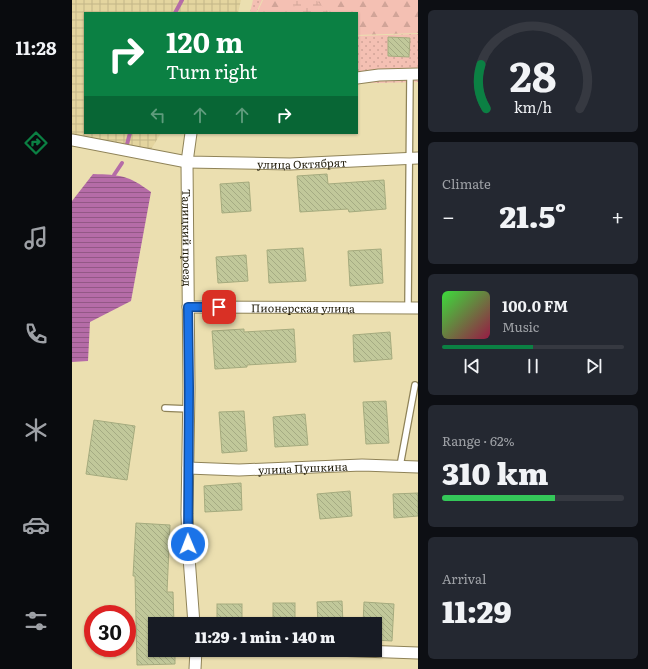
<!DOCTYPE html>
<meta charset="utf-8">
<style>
body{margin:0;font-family:Literata,serif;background:#242831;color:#f1f3f6;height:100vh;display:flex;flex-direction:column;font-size:15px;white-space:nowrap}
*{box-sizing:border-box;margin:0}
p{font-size:13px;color:#9ea1a6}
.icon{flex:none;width:22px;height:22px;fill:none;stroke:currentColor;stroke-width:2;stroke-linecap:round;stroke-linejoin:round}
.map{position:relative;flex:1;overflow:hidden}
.panel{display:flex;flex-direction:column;gap:10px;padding:10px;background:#0d0f14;width:230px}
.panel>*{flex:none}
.guide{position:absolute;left:12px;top:12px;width:274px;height:122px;border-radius:0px;box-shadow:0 1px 3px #0004;background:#0b8043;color:#fff;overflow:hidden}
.speed{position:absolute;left:12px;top:605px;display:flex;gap:8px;font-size:20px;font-weight:700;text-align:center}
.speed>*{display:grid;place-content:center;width:52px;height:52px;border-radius:50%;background:#171b24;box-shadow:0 1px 3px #0004;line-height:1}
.speed .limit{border:6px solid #d22;background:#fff;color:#111}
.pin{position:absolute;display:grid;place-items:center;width:34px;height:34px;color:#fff;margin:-17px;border-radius:8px;box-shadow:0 2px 6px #0006}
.me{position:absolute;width:44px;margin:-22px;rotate:359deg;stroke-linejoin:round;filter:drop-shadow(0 0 3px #0008)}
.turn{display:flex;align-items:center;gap:14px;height:84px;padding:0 16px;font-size:18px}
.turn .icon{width:52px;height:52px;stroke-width:2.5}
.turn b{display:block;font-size:28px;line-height:34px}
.lanes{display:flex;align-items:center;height:38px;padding:0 16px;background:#0003;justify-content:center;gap:20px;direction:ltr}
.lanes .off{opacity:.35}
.big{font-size:30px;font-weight:800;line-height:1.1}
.panel .tile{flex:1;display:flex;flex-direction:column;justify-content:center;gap:6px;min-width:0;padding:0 14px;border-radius:6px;background:#242831}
.panel .dial{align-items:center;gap:0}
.dial svg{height:104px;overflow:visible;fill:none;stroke:#363941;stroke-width:7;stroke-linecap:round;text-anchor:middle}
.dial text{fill:#f1f3f6;stroke:none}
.song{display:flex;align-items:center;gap:12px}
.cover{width:48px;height:48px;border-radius:6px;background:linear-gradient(135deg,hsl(120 70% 55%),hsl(340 70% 35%))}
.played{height:4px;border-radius:2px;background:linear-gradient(90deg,#0b8043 50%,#363941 50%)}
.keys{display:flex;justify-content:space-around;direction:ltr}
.heat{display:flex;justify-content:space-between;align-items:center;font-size:22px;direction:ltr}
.charge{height:6px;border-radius:3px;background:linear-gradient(90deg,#34c759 62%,#363941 0)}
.trip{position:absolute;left:76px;top:617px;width:234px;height:40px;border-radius:0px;background:#171b24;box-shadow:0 1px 3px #0004;font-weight:800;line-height:40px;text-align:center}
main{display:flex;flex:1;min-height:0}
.menu{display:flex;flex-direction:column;width:72px;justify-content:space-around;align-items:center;background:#090b0e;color:#9ea1a6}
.menu .icon{width:28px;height:28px}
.menu .on{color:#0b8043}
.menu b{font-size:18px;color:#f1f3f6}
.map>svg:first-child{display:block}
</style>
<main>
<nav class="menu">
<b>11:28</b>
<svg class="icon on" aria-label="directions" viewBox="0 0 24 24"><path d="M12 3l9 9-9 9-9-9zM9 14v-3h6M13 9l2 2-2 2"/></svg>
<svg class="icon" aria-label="music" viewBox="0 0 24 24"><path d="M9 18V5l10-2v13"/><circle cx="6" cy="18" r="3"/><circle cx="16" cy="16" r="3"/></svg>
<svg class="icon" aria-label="phone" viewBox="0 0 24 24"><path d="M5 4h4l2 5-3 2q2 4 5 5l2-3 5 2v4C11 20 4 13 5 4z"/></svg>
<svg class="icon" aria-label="climate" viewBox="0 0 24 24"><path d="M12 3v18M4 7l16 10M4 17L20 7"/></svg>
<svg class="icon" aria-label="car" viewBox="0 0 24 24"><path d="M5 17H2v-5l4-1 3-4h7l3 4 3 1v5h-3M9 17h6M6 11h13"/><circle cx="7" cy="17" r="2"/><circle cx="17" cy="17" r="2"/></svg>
<svg class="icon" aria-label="filters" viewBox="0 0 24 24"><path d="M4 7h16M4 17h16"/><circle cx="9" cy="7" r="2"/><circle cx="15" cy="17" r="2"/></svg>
</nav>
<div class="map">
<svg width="346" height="669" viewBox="0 0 346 669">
<defs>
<pattern id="industrial-grid" width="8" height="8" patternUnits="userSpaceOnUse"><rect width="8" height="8" fill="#e4d59f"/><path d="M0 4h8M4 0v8" fill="none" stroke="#c3b687"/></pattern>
<pattern id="grass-dots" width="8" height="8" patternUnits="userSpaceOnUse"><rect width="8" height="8" fill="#f4c0b3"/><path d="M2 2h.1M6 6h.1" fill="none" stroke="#d1a498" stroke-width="1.8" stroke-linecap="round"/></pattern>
<pattern id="forest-firs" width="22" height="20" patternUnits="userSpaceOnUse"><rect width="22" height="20" fill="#f4c0b3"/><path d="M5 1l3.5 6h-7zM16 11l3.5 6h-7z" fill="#d1a498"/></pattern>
<pattern id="wetland-marsh" width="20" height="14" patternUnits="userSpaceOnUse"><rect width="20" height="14" fill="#f4c0b3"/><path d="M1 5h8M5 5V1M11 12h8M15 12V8" fill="none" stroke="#d1a498"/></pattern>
<pattern id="water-rules" width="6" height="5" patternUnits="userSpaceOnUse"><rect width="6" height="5" fill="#b56ca7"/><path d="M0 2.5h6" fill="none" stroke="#935886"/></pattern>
<pattern id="building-back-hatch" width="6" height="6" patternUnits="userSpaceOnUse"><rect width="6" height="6" fill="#c1c89a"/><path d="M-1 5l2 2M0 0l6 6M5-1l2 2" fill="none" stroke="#a5ab83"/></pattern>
</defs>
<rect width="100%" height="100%" fill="#ebdfb0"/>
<path fill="url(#industrial-grid)" d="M0 0H169L166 13H13V133H89L78 151 0 137Z"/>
<g fill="url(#grass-dots)">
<path d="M181 0H190L184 13H178Z"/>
<path d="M346 34V82L306 83 285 82V36Z"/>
</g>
<path fill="url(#forest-firs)" d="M191 0H346V33L285 35V13H185Z"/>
<path fill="url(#wetland-marsh)" d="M215 0H244L257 13H229Z"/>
<path fill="url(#water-rules)" d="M21 174C49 175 56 175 79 192L59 301 18 322 16 361 0 362V201Z"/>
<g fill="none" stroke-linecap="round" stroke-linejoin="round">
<g stroke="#b56ca7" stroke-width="4">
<path d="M103 13 110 0"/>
<path d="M54 148 58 133"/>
<path d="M42 175 50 163"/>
</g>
</g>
<g fill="url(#building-back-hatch)" stroke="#a5ab7e">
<path d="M316 37 338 38 337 57 316 56Z"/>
<path d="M255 174 256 184 312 180 314 209 277 212 276 209 228 212 225 176Z"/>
<path d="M177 182 179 211 150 213 148 184Z"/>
<path d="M231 248 234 281 197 283 195 250Z"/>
<path d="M309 249 311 283 278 286 276 251Z"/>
<path d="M174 255 176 281 146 283 144 257Z"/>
<path d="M172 329V332L222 329 224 362 175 365V367L143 369 140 331Z"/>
<path d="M318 332 320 359 282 362 281 335Z"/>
<path d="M314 401 317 443 294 444 291 402Z"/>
<path d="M172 411 175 451 150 453 147 412Z"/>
<path d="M233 414 236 445 203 447 201 417Z"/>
<path d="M22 420 63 426 55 480 14 474Z"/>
<path d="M169 483 170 510 133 512 132 486Z"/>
<path d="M278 491 280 516 248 519 245 494Z"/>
<path d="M346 493V516L322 518 321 494Z"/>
<path d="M64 523 98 525 95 592H101L102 624H83V650H103V664L65 665 63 576H61Z"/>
<path d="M270 601 271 624H246L245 602Z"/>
<path d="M292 602 322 604 320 641 303 640V624H291Z"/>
<rect x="201" y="603" width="22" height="21"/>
<rect x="145" y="604" width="25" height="20"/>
</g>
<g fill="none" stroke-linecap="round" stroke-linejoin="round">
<defs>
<g id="service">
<path d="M336 308 338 75"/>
<path d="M93 408 117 409"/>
<path d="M328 466 343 385"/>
</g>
<g id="minor">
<path d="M285 78 307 75 346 74"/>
<path id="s1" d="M119 133 115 162 117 388 115 514 116 544 122 624"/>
<path id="s2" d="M0 140 115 162 218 164 346 158"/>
<path id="s3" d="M116 307 346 308"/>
<path id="s4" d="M116 468 167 470 290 465 346 467"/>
<path d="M261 650 346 653"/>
<path d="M123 669 124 650"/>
</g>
</defs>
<use href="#service" stroke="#8f8358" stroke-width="8"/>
<use href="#minor" stroke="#8f8358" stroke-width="13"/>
<use href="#service" stroke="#fff" stroke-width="5.5"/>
<use href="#minor" stroke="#fff" stroke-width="11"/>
</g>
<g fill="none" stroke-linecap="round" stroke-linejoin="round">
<defs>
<path id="route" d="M116 544 117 388 116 307H147"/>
</defs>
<use href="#route" stroke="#114b97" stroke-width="10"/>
<use href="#route" stroke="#1a73e8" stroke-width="7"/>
</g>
<g text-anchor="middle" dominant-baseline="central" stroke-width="4" stroke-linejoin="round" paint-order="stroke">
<g font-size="11" fill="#1f1a08" stroke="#fff">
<text stroke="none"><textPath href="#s2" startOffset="232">улица Октябрят</textPath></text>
<text stroke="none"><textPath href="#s1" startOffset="105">Талицкий проезд</textPath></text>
<text stroke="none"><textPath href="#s3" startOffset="115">Пионерская улица</textPath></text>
<text stroke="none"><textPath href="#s4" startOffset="115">улица Пушкина</textPath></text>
</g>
</g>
</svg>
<div class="speed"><div class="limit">30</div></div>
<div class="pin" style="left:147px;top:307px;background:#d93025"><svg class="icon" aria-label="arrive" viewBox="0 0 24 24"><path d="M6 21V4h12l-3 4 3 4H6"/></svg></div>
<svg class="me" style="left:116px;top:544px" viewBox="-20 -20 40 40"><circle r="17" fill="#1a73e8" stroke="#fff" stroke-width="3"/><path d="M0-11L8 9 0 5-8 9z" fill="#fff"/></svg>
<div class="trip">11:29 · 1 min · 140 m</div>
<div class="guide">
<div class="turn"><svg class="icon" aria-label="right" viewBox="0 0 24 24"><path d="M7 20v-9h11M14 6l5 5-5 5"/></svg><div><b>120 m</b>Turn right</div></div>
<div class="lanes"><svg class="icon off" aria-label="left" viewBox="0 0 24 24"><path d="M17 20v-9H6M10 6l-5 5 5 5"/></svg><svg class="icon off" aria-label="ahead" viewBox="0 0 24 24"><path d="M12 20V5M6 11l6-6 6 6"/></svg><svg class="icon off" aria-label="ahead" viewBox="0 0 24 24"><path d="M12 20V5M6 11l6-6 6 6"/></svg><svg class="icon" aria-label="right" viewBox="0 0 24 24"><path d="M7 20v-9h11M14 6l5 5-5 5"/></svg></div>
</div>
</div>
<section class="panel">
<div class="tile dial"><svg viewBox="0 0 100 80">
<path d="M14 69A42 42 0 1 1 86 69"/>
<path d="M14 69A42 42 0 0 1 10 35" stroke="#0b8043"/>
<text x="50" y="56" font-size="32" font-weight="700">28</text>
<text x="50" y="72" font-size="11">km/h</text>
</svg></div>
<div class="tile"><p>Climate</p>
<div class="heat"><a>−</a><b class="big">21.5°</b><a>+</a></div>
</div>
<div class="tile">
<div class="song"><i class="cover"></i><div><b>100.0 FM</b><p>Music</p></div></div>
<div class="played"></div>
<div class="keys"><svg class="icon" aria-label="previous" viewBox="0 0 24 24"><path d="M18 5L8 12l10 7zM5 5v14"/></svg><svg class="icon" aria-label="pause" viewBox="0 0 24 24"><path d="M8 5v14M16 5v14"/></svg><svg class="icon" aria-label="next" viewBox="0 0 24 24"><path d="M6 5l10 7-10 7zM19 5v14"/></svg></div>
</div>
<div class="tile"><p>Range · 62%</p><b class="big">310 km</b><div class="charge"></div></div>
<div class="tile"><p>Arrival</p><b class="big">11:29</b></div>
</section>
</main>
